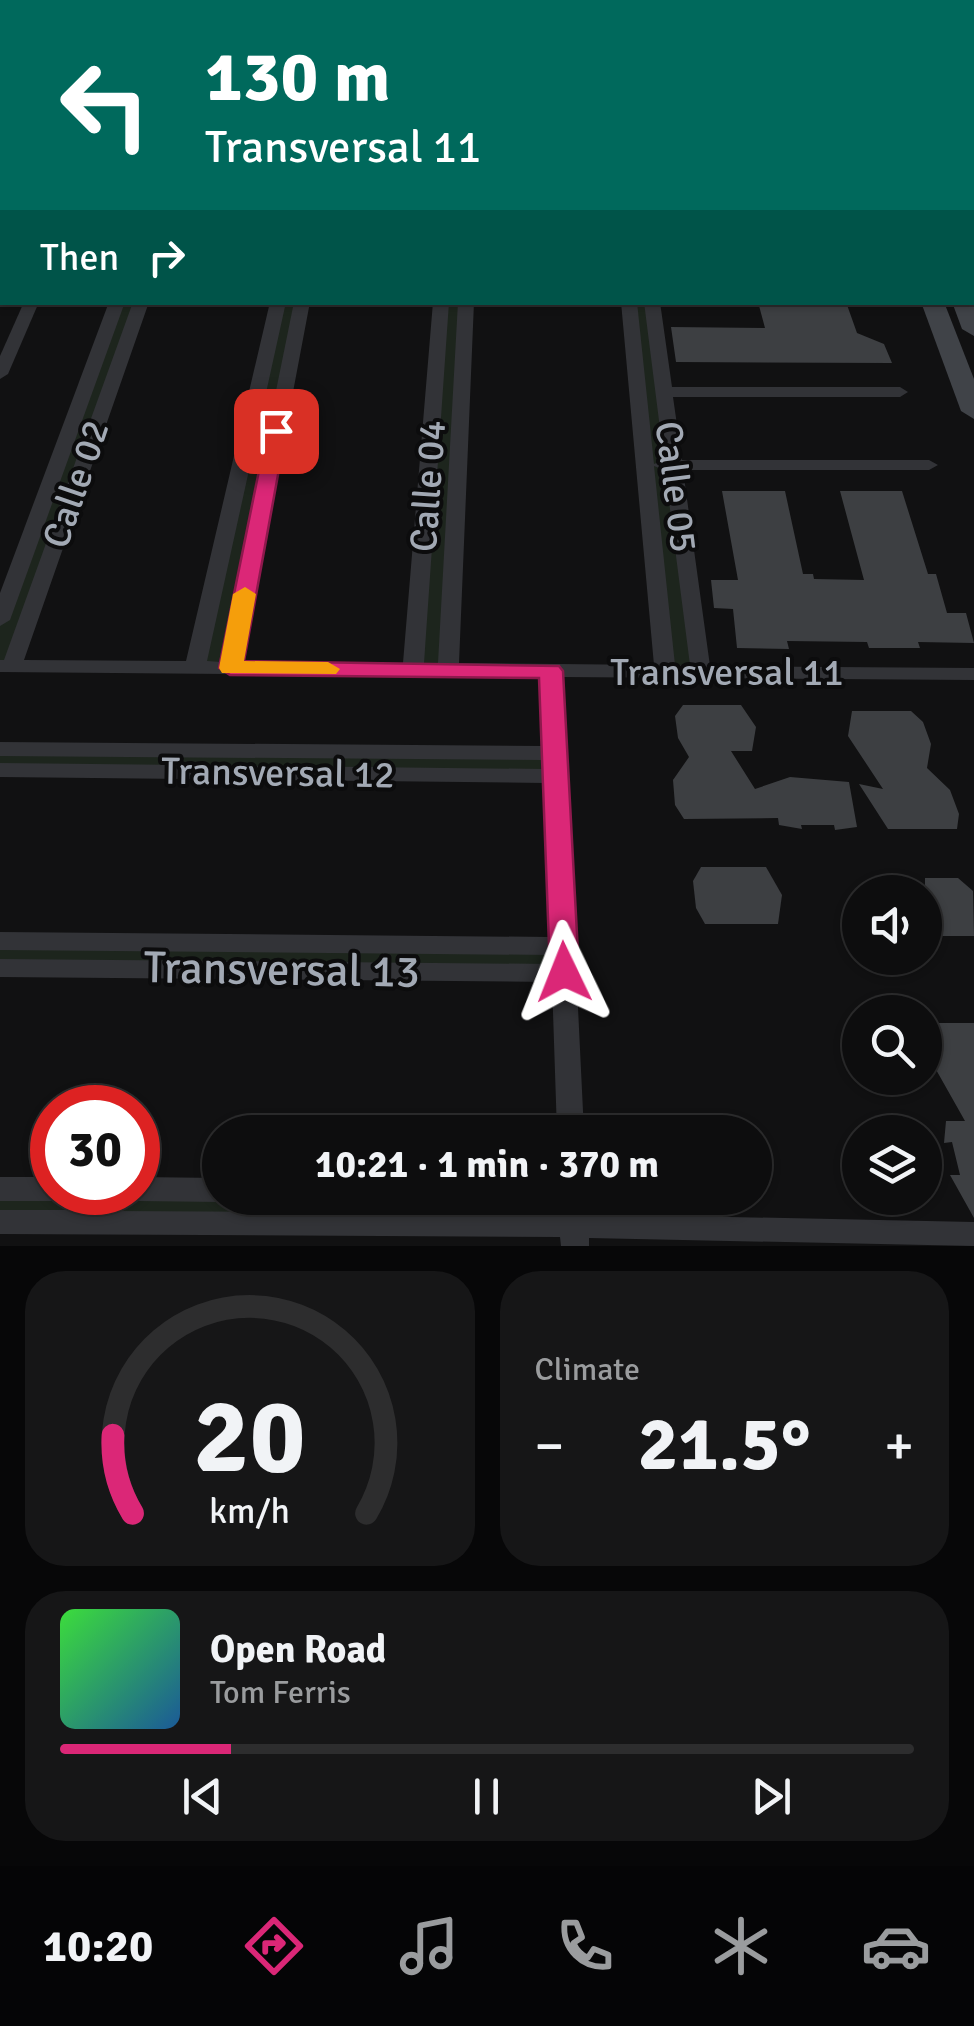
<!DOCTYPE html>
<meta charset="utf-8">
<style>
body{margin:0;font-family:Signika,sans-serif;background:#161617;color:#f1f3f6;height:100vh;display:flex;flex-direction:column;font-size:38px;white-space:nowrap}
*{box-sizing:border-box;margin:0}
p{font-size:32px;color:#9a9c9e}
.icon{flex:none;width:55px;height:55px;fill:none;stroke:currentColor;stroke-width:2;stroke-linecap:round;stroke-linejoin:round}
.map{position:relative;height:1246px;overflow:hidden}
.drawer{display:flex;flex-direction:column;gap:25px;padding:25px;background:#070708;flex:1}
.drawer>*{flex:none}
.hud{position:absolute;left:0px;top:0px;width:975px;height:305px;box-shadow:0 2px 8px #0004,0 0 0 2px #2d2d2e;background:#00695c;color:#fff;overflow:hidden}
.tools{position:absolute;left:842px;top:875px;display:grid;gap:20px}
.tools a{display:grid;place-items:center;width:100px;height:100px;border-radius:50%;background:#0d0d0e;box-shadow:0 2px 8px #0004,0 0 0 2px #2d2d2e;font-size:50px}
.speed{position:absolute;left:30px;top:1085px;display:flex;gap:20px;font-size:50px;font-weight:700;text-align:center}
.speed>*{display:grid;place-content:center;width:130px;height:130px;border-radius:50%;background:#0d0d0e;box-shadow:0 2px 8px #0004,0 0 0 2px #2d2d2e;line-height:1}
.speed .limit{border:15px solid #d22;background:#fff;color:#111}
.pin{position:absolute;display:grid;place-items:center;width:85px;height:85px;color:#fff;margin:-42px;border-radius:20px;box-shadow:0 5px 15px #0006}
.me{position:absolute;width:110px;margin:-55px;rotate:358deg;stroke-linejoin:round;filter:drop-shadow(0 0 8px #0008)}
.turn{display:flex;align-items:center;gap:35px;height:210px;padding:0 40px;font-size:45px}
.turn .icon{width:130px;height:130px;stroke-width:2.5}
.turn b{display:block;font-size:70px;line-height:85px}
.then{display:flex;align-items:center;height:95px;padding:0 40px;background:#0003;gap:20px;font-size:38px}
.big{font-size:75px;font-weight:700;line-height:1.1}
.drawer .tile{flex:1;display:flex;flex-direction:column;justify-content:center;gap:15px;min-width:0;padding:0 35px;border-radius:40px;background:#161617}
.drawer .dial{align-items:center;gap:0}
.dial svg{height:260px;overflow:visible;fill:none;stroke:#2d2d2e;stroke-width:7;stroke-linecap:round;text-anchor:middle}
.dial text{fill:#f1f3f6;stroke:none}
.song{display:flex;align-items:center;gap:30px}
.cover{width:120px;height:120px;border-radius:15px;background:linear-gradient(135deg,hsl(120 70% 55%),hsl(210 70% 35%))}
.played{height:10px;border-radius:5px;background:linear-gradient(90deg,#db2777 20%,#2d2d2e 20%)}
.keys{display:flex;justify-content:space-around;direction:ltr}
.heat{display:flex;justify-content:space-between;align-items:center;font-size:55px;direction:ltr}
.drawer .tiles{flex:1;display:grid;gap:25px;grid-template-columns:1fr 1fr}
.tile:last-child{grid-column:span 2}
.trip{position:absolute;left:202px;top:1115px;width:570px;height:100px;border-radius:50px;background:#0d0d0e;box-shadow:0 2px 8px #0004,0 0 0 2px #2d2d2e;font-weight:700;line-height:100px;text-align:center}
.dock{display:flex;height:160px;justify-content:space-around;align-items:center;background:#050506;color:#9a9c9e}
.dock .icon{width:70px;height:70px}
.dock .active{color:#db2777}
.dock b{font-size:45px;color:#f1f3f6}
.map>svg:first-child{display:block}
</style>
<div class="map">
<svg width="974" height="1246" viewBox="0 0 974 1246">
<rect width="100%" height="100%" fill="#111112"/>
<g fill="#1d251d">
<path d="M117 303H140L12 666H0V620Z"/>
<path d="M278 303H302L230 668H196Z"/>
<path d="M441 303H466L447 670H414Z"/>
<path d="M629 303H652L701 672H665Z"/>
<path d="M0 749 557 753 558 776 0 770Z"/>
<path d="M0 941 564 945 565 972 0 967Z"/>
<path d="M0 1189H52V1192L220 1190V1198H574L575 1225 0 1222Z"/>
</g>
<g fill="#3d3f42">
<path d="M758 302H846L857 333 884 344 892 363 676 362 671 327 765 328Z"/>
<path d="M722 491H785L803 574H813L814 579 864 580 840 491H902L928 574H936L947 613H966L974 643 918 642 920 648H869L867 642 787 641 789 649 737 648 733 609 714 608 711 580H738Z"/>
<path d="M683 705H741L756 727 752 751H731L755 789 790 777 849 782 857 827 835 830 834 825H801L802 829 779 825 778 818 684 819 675 805 673 780 689 757 678 738 675 716Z"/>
<path d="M852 711H911L923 722 931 744 927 768 950 790 959 814 957 829H888L859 784 883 789 848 736Z"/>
<path d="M701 867H766L782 895 778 924H705L696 908 693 881Z"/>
<path d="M925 878H958L973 891 974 936H925Z"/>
<path d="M934 1023H974V1218L950 1175H960L952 1142 944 1143 946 1121H965L930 1059Z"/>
</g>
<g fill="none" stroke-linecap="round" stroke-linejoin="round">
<g fill="#323337" fill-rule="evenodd">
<path d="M343 0H355L357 2H345Z"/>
<path d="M462 0H475L477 2H464Z"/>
<path d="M662 0H674V2H663Z"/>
<rect x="0" y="13" width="2" height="6"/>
<rect x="972" y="20" width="2" height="6"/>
<path d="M0 44 2 45V51L0 52Z"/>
<rect x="972" y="56" width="2" height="8"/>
<rect x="0" y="150" width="2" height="8"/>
<rect x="972" y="162" width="2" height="8"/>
<rect x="0" y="218" width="2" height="8"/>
<rect x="972" y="223" width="2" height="8"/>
<path d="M0 283 2 284V292L0 293Z"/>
<path d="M24 302H39L8 374 0 379V356Z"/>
<path d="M109 302H125L10 620 0 626V593Z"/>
<path d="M133 302H149L24 660 186 661 270 302H286L207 661 221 662 294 302H310L242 662 403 663 433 302H449L424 663H438L458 302H474L459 663 654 665 621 302H637L654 464 664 460 644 302H660L672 387H900L908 392 900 397H673L682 460H929L938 465 929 470H683L710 666 974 668V680L562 677 584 1132H557L552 982 0 977V959L551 964V955L0 950V932L550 937 545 783 0 777V763L544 769V760L0 756V742L543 746 541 677 0 672V660H4ZM654 466 665 470 690 665H675Z"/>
<path d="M0 1177H52V1192H64L62 1197 52 1201H0Z"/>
<path d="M138 1177 220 1178V1198H230L220 1202 138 1201 128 1197 126 1192H138Z"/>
<path d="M87 1192H115L110 1211 312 1212 314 1198H342L340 1212 559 1213V1198H587L588 1214 974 1222V1246L589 1238V1246H561L560 1237 0 1234V1210H82Z"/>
</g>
<g fill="#404348" fill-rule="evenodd">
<path d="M828 0H844L845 2H829Z"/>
<path d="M0 95 2 96V107H0Z"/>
<rect x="972" y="99" width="2" height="12"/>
<path d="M972 299 974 301V336L962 329 952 302H972Z"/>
<path d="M921 302H944L974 379V419L961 411Z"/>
</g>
</g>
<path fill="#db2777" stroke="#8e194d" stroke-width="2.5" d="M276 425 286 431 244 661 559 666 563 671 579 972 575 980 564 983 554 980 550 972 539 678 230 675 219 668 267 431Z"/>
<path fill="#f59e0b" d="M245 587 256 594 244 661 328 662 340 669 336 674 222 673 219 668 233 594Z"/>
<g text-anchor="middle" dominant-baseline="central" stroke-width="8" stroke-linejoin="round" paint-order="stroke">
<g font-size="38" fill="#a2a9b4" stroke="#0c0c0d">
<text transform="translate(76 484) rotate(-71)">Calle 02</text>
<text transform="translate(428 486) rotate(-86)">Calle 04</text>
<text transform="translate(676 487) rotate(83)">Calle 05</text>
<text x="727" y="672">Transversal 11</text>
<text transform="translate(278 773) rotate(1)">Transversal 12</text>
</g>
<g font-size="45" fill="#a2a9b4" stroke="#0c0c0d">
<text transform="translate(282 970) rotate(1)">Transversal 13</text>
</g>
</g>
</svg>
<div class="tools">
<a><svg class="icon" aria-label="sound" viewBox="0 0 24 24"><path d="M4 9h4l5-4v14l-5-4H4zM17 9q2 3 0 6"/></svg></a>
<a><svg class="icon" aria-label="search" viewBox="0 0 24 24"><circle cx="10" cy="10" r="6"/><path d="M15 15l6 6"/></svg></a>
<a><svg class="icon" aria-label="layers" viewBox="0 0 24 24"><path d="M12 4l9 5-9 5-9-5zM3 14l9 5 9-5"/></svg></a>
</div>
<div class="speed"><div class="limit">30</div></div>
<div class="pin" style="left:276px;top:431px;background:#d93025"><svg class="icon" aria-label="arrive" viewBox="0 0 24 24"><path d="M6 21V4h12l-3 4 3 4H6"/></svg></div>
<svg class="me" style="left:564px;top:972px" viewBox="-20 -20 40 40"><path d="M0-17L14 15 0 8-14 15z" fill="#db2777" stroke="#fff" stroke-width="4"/></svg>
<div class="trip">10:21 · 1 min · 370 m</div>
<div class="hud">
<div class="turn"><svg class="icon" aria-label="left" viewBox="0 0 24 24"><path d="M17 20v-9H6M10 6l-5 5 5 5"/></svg><div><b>130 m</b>Transversal 11</div></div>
<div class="then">Then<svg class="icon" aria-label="right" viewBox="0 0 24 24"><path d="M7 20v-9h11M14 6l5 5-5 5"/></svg></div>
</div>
</div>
<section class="drawer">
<div class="tiles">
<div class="tile dial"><svg viewBox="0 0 100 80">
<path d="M14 69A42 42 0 1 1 86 69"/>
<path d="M14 69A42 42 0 0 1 8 45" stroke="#db2777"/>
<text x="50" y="56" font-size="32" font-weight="700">20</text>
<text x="50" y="72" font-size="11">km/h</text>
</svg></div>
<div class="tile"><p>Climate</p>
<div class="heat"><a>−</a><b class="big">21.5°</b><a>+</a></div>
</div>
<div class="tile">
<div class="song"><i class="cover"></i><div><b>Open Road</b><p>Tom Ferris</p></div></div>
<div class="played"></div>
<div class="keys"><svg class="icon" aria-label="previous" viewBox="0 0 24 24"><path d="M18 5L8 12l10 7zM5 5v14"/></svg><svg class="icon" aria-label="pause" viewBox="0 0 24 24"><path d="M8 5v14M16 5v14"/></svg><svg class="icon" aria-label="next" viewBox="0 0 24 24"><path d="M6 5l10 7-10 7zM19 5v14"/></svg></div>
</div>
</div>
</section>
<nav class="dock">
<b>10:20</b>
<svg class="icon active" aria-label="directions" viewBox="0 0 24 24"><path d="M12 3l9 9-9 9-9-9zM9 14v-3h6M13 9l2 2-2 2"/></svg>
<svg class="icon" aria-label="music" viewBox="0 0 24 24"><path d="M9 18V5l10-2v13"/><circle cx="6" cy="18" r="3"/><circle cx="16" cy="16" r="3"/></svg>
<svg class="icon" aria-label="phone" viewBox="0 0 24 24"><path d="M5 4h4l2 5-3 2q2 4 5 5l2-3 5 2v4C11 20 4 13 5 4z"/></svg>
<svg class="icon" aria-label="climate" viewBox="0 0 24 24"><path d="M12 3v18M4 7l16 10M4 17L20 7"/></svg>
<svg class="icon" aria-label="car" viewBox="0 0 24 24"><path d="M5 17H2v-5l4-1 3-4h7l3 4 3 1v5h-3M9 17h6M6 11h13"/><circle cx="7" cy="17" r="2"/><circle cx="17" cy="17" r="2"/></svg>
</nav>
